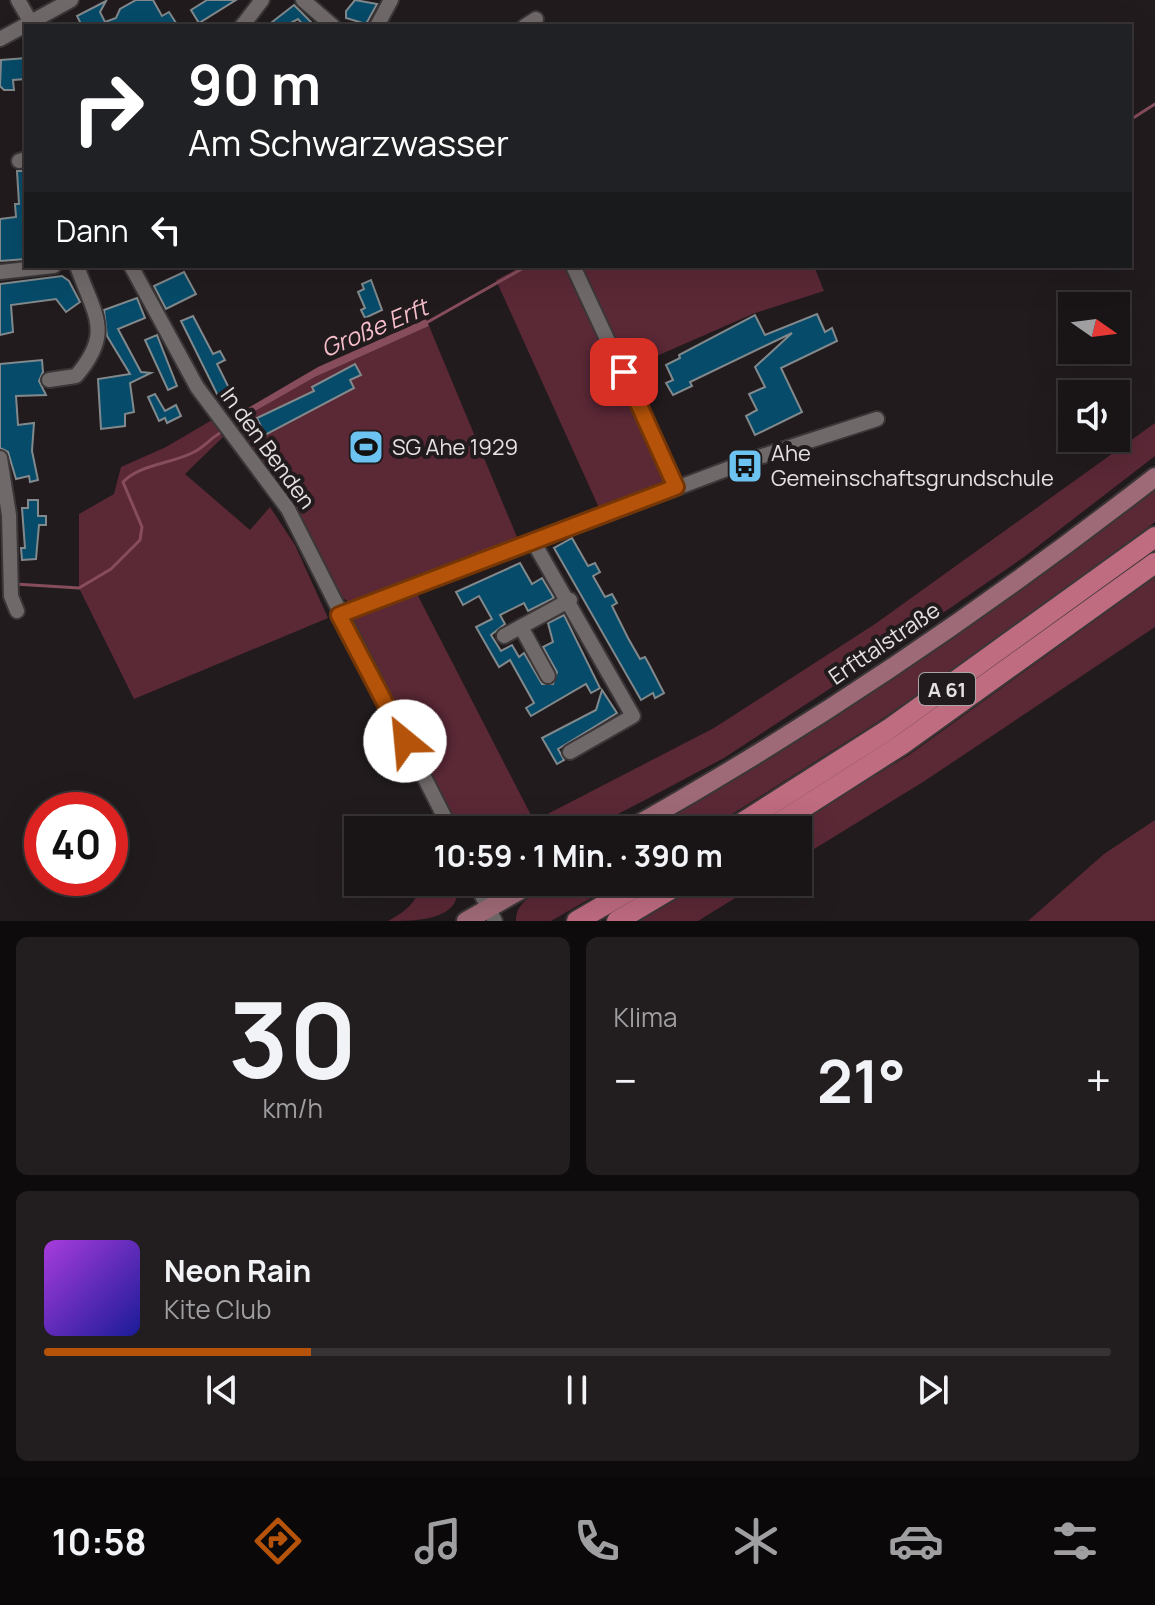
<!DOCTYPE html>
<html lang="de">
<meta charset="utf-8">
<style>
body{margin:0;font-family:Manrope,sans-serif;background:#221d1f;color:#f1f3f6;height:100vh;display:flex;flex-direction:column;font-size:30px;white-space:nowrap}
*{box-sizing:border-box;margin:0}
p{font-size:26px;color:#9f9ea1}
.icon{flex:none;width:44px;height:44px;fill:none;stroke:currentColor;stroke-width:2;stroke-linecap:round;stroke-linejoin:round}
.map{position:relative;height:921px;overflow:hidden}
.drawer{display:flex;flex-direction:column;gap:16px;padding:16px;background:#0e0b0c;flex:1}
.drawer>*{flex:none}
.hud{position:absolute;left:24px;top:24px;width:1108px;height:244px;border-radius:0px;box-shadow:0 8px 32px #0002,0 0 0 2px #373335;background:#202124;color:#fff;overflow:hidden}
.needle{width:52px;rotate:104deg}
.buttons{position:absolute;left:1058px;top:292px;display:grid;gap:16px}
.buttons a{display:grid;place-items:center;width:72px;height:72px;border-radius:0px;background:#191416;box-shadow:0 8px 32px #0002,0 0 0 2px #373335;font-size:40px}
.speed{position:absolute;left:24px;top:792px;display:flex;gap:16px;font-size:40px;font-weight:700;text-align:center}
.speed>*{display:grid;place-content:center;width:104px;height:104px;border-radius:50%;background:#191416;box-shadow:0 8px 32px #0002,0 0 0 2px #373335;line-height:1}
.speed .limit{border:12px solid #d22;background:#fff;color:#111}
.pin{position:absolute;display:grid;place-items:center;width:68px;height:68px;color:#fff;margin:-34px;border-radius:16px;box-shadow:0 4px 12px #0006}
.me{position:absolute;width:88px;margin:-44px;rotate:332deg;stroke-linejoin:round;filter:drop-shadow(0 0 6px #0008)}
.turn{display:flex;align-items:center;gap:28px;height:168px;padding:0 32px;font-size:36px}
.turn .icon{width:104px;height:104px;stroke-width:2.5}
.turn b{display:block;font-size:56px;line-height:68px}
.then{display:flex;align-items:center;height:76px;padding:0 32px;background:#0003;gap:16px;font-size:30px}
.big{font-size:60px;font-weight:700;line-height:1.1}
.drawer .widget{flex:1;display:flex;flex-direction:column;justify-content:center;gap:12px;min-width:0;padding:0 28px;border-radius:12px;background:#221d1f}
.drawer .dial{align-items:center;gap:0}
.dial b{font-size:104px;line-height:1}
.song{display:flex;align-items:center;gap:24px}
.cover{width:96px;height:96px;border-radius:12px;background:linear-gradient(135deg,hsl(280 70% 55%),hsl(240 70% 35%))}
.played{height:8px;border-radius:4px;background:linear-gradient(90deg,#b45309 25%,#373335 25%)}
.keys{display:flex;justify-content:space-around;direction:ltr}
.heat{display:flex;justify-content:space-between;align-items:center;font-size:44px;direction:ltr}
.drawer .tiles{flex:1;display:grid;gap:16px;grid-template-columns:1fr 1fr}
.widget:last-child{grid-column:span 2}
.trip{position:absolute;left:344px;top:816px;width:468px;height:80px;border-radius:0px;background:#191416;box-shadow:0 8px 32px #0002,0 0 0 2px #373335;font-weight:700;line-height:80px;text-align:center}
.tabs{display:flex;height:128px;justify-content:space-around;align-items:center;background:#0a0809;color:#9f9ea1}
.tabs .icon{width:56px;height:56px}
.tabs .active{color:#b45309}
.tabs b{font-size:36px;color:#f1f3f6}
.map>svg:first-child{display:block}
</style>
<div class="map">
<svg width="1155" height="921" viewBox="0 0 1155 921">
<rect width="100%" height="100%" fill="#211b1d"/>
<g fill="#5b2836">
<path d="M523 266H568L673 485 600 510 496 280Z"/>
<path d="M580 266H814L824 291 755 313 627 369Z"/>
<path d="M429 326 519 542 349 602 341 597 279 482 234 423 315 377Z"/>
<path d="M212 420 223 437 185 474 250 530 270 507 295 545 328 618 134 699 79 588V514L114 494 121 467 166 447Z"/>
<path d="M1155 423V456L1024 557 895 646 724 758 645 800 587 830H460L353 626 352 621 362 611 416 592 534 821 714 728 875 624Z"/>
<path d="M1155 489V522L1010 631 876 723 707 830H650L910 664Z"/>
<path d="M1155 577V627L923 782 798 859V830H784L909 755Z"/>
<path d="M1155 820V921H1028L1104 854Z"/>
<path d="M422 882H456C466 921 415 921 388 921 408 910 416 903 422 882Z"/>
<path d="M558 882H619L551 921H516C515 899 542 891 558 882Z"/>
<path d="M698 882H761L698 921H634Z"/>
</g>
<path fill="#874d5c" d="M426 319 429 326 315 377 234 423 231 418 318 367Z"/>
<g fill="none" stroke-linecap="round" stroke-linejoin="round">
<g stroke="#874d5c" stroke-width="3">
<path d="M1130 120 1155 104"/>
<path d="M426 323 527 266"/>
<path d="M15 584 79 588 111 569 140 540 142 527 123 482C140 464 172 464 194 452 204 447 211 438 220 433"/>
</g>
</g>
<g fill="#064b69" stroke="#82898c" stroke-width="2">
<path d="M136 0H153L162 16 169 12 178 26H82L77 16 106 1 100 12 105 22 116 18 120 9Z"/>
<path d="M207 0H236L199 23 191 10Z"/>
<path d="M355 0 377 4 366 24 346 18V11Z"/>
<path d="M294 5 315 26H304L298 19 285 26H267Z"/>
<path d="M26 58V79L13 80 14 90H4L0 86 1 60Z"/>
<path d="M17 171H26V259L0 261V219L16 217 15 204H19Z"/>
<path d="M184 272 196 294 166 309 154 286Z"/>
<path d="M62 276 69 281 80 302 66 312 56 299 11 305 13 332 0 335V284Z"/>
<path d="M371 280 382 310 365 318 361 310 365 308 358 292 364 289 362 284Z"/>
<path d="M137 298 145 318 118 329 141 372 151 373 130 383 134 412 125 414V426L101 429 98 379 130 374 107 336 104 310Z"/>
<path d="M817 314 825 332 832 328 837 341 781 368 802 412 755 435 746 416 757 410 749 394 765 387 755 367 792 333 690 382 692 386 673 395 666 383 673 380 666 365 680 358 679 355 755 315 765 335Z"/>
<path d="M193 316 213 354 220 351 225 360 217 364 232 394 220 400 181 321Z"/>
<path d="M157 335 177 386 168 390 145 340Z"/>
<path d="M42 360 43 372 39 381 46 395 16 396 18 425 34 423 32 451 38 480 30 482 29 476 16 479 8 452 0 448V364Z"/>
<path d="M355 364 361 375 350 380 354 388 265 435 257 418 314 391 312 387Z"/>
<path d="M155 394 165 411 176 405 181 416 167 423 165 418 159 421 148 397Z"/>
<path d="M28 500H38V516H46V525H39L36 559 22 560 21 548H25L22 508H28Z"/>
<path d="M572 538 588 566 595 563 600 572 593 576 605 597 612 594 617 603 612 606 628 638 640 659 645 657 650 666 664 693 655 698 653 693 641 700 554 548Z"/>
<path d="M520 563 532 584 542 578 554 598 528 611 524 603 500 615 505 624 491 635 501 651 512 645 519 657 524 653 542 684H553L557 672 543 647 553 642 548 623 564 615 600 688 591 693 586 684 531 716 526 708 534 703 510 660 499 667 476 627 492 619 479 596 463 605 456 592Z"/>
<path d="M602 690 617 713 558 749 564 760 557 764 542 738 596 710Z"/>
</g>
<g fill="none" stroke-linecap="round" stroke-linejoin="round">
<defs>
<g id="minor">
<path d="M18 0 33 26"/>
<path d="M303 0 333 26"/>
<path d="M242 26 262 0"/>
<path d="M377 26 391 0"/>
<path d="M525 26 536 19"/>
<path d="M0 39 71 0"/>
<path d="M19 161 26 159"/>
<path d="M131 266 197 387 288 509 451 830"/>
<path d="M573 266 676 487"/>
<path d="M0 272 54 266"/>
<path d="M49 380 76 376C114 332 94 315 77 266"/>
<path d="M0 458 9 515 11 596 17 611"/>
<path d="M534 543 633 716 570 752"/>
<path d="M339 615 759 457 877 419"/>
<path d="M521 627 548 676"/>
<path d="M504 636 570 600"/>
<path d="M475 882 495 921"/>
</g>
<g id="major">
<path d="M628 830C813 726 988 607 1155 477"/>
<path d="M466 921 535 882"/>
</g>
<g id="highway">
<path d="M731 830 889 729 1155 537"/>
<path d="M768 830 901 745 1155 563"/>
<path d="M577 921 644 882"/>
<path d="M617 921 683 882"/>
</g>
</defs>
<use href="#minor" stroke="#3b3637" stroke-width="18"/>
<use href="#major" stroke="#3b3637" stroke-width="22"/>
<use href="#highway" stroke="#3b3637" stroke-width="24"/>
<use href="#minor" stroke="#70696a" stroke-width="14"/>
<use href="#major" stroke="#9f6a77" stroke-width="18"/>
<use href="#highway" stroke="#bf6b80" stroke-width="20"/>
</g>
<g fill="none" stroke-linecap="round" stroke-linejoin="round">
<defs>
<path id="route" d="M405 741 339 615 676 487 624 372"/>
</defs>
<use href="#route" stroke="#753606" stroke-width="20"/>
<use href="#route" stroke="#b45309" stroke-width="14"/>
</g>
<defs>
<symbol id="stadium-square" viewBox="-11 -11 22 22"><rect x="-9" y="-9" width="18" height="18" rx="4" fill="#6cc3f2" stroke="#211b1d"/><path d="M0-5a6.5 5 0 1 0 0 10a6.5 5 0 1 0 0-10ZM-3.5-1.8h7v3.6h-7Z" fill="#111"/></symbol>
<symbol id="bus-square" viewBox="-11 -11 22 22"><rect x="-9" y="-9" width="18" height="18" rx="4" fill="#6cc3f2" stroke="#211b1d"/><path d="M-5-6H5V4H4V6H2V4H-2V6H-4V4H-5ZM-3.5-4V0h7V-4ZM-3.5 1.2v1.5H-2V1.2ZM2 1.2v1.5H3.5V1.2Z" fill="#111"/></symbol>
</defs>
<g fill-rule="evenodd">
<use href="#stadium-square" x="346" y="427" width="40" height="40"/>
<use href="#bus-square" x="725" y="446" width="40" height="40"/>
</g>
<g text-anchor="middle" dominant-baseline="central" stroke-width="8" stroke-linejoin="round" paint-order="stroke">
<rect fill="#211b1d" stroke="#aaa6a6" stroke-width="2" x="919" y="673" width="56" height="32" rx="6"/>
<g font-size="20" font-weight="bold" fill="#e5e1e1">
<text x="947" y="689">A 61</text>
</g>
<g font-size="22" fill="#e5e1e1" stroke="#211b1d" text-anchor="start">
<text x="392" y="447">SG Ahe 1929</text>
<text x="771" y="453">Ahe<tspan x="771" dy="25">Gemeinschaftsgrundschule</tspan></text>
</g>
<g font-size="22" fill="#e5e1e1" stroke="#211b1d">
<text transform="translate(268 448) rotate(54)">In den Benden</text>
<text transform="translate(884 643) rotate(-34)">Erfttalstraße</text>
</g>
<g font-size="24" font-style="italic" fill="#f5bdc9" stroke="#211b1d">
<text transform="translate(374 327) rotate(-23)">Große Erft</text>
</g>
</g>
</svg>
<div class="buttons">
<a><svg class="needle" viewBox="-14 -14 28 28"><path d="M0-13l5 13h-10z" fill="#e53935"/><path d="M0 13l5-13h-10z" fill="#9f9ea1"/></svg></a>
<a><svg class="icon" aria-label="sound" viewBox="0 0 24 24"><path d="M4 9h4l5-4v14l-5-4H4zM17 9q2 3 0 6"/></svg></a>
</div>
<div class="speed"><div class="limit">40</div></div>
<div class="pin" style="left:624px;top:372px;background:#d93025"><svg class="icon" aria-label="arrive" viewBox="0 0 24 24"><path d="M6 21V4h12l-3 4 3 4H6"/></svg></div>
<svg class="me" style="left:405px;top:741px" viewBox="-20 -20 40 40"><circle r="19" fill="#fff"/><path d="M0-13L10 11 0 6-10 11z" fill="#b45309"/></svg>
<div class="trip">10:59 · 1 Min. · 390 m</div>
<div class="hud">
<div class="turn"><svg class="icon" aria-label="right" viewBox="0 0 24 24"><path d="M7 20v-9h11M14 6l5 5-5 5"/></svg><div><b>90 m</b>Am Schwarzwasser</div></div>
<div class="then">Dann<svg class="icon" aria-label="left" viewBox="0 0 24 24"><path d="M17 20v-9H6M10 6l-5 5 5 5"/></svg></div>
</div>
</div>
<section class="drawer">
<div class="tiles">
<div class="widget dial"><b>30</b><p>km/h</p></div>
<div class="widget"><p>Klima</p>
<div class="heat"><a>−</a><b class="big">21°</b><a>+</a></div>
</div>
<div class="widget">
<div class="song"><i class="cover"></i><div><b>Neon Rain</b><p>Kite Club</p></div></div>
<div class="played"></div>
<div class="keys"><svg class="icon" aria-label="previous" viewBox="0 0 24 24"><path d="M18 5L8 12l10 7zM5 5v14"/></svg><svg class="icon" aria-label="pause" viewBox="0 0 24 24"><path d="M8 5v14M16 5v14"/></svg><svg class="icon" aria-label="next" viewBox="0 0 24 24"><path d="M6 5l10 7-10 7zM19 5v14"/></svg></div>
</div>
</div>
</section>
<nav class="tabs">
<b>10:58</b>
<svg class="icon active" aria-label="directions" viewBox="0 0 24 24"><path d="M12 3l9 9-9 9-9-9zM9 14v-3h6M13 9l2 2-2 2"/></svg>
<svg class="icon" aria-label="music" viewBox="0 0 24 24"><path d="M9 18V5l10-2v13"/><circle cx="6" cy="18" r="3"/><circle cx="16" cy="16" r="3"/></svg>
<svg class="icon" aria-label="phone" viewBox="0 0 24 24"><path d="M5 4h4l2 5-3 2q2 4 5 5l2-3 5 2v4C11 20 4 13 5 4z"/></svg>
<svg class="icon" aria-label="climate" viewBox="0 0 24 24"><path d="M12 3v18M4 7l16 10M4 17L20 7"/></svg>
<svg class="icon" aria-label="car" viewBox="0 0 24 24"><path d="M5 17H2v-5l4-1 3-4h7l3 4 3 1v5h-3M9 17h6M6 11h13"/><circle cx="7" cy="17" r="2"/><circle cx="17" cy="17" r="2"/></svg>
<svg class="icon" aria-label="filters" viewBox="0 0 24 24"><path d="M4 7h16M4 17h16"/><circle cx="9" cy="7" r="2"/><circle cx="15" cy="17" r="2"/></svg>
</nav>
